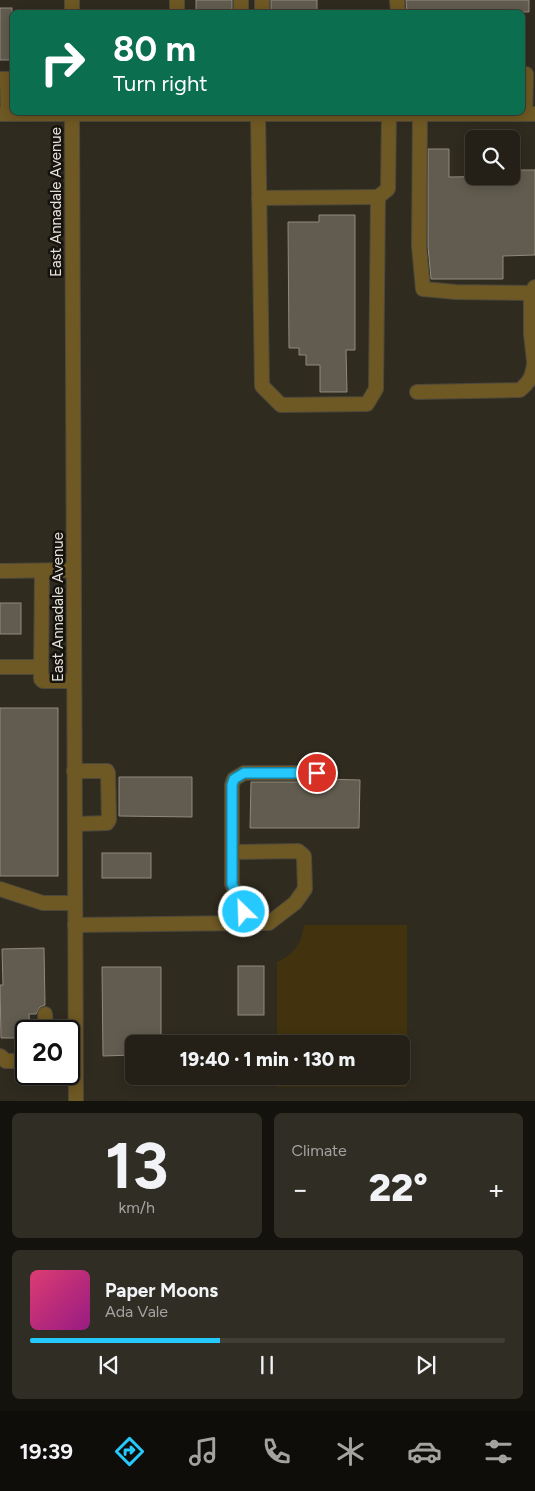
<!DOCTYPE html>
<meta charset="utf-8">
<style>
body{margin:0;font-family:Figtree,sans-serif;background:#302d24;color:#f1f3f6;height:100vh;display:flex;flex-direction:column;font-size:19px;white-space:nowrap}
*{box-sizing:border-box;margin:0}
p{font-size:16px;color:#a3a3a1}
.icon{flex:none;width:28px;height:28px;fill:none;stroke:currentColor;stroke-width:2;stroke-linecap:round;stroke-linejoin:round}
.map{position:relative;height:1101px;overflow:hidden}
.sheet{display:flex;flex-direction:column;gap:12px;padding:12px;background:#14120d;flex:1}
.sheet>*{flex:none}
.guide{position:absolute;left:10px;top:10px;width:515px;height:105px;border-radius:8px;box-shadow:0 2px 12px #0003,0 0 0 1px #413e36;background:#0b6e4f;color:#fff;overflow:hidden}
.buttons{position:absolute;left:465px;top:130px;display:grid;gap:10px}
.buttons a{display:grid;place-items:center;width:55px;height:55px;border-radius:8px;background:#242017;box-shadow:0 2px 12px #0003,0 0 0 1px #413e36;font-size:25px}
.speed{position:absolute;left:15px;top:1020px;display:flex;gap:10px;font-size:25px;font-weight:700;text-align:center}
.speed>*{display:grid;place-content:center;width:65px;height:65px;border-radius:50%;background:#242017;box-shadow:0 2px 12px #0003,0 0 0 1px #413e36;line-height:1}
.speed .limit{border:2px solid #111;border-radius:8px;background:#fff;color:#111}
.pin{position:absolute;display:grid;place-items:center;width:42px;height:42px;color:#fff;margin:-21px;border:2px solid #fff;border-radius:50%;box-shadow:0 1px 5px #0007}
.me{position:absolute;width:55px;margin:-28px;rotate:336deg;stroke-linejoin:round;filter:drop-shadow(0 0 4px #0008)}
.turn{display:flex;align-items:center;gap:18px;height:105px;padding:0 20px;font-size:22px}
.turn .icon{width:65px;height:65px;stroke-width:2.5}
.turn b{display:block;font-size:35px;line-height:42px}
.big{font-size:38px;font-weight:800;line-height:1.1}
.sheet .tile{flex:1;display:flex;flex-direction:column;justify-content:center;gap:8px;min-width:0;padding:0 18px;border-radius:8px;background:#302d24}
.sheet .dial{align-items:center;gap:0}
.dial b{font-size:65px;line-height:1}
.song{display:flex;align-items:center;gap:15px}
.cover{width:60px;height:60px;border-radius:8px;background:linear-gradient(135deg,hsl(340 70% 55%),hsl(310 70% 35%))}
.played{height:5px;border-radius:2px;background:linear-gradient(90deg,#26c9fe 40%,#413e36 40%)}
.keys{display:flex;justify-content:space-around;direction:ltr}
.heat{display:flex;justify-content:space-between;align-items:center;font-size:28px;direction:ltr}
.sheet .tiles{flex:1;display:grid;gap:12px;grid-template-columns:1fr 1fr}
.tile:last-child{grid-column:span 2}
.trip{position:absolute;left:125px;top:1035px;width:285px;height:50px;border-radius:8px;background:#242017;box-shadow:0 2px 12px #0003,0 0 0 1px #413e36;font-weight:800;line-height:50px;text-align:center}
.menu{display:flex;height:80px;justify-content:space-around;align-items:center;background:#0e0d09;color:#a3a3a1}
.menu .icon{width:35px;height:35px}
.menu .active{color:#26c9fe}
.menu b{font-size:22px;color:#f1f3f6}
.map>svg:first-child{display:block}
</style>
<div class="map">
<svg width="535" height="1101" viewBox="0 0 535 1101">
<rect width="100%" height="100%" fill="#302b1f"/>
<path fill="#42330e" d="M304 925H407V1087H277V1076H401V1044H277V962C294 955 302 943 304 925Z"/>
<g fill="#615c4f" stroke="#908a7d">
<rect x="196" y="0" width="36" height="12"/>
<rect x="271" y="0" width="46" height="12"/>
<path d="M406 0H529V12H407Z"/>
<rect x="0" y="8" width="12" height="52"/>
<path d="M428 149H449V177L511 176V170H535V255L503 256V279H431L428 246Z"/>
<path d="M319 215H355V350H346L347 392H320V365H306V355H299V348H289L288 222H319Z"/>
<rect x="0" y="603" width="21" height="31"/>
<rect x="0" y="708" width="58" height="168"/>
<path d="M119 777H192V817L119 816Z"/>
<path d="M323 779 360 780 359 828H250L251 782H317Z"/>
<rect x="102" y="853" width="49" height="25"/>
<path d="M44 948 45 1005 40 1007 36 1014H29L30 1031H26V1038H1L0 985H3L2 949Z"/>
<rect x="238" y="966" width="26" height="49"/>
<path d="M102 967H161V1044H134V1055L103 1056Z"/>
</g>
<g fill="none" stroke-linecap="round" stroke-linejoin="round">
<defs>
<g id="minor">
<path d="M72 0V12"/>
<path d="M177 0V12"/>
<path d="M241 0V12"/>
<path d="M262 0V12"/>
<path d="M397 0 398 12"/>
<path d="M0 79H7L8 114"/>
<path d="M72 112 76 1101"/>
<path d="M0 114H535"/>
<path d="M258 114 262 386 281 405 367 404 376 389 378 197 388 189 389 112"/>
<path d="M420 114 419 246 423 289 456 292 531 293"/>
<path d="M525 114 526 74"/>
<path d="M259 198 378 197"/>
<path d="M534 360 531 334V293L535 287"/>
<path d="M417 392 520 390C533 379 532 374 535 360"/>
<path d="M0 571 74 570"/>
<path d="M42 571 41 679 43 681H74"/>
<path d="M0 667H41"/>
<path d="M74 771H107L108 773 109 820 107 823 75 824"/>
<path d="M232 852V785L234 779 244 773H317"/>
<path d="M0 889 43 903H75"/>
<path d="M75 925 249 923H269L295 903 305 889 304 856 298 851 232 852V884L249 923"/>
<path d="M45 1014 46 1031"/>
<path d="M0 1056 6 1061H26"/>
</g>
</defs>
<use href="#minor" stroke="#4d483d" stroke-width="16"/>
<use href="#minor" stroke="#6e5823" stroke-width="14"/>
</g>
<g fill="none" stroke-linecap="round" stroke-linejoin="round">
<defs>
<path id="route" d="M244 912 232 884V785L234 779 244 773H317"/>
</defs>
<use href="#route" stroke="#1983a5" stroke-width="12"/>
<use href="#route" stroke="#26c9fe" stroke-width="9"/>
</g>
<g text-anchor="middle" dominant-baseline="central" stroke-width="5" stroke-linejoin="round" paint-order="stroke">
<g font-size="15" fill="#e5e2db" stroke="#16130e">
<text transform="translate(56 202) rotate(-90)">East Annadale Avenue</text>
<text transform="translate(58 607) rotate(-90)">East Annadale Avenue</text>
</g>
</g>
</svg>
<div class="buttons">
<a><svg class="icon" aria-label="search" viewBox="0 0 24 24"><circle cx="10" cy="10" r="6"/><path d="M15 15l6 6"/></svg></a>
</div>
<div class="speed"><div class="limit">20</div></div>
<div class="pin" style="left:317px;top:773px;background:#d93025"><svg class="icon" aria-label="arrive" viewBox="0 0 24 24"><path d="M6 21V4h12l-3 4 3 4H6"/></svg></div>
<svg class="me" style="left:244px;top:912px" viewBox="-20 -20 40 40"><circle r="17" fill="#26c9fe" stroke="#fff" stroke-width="3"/><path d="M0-11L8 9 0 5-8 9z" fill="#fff"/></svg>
<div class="trip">19:40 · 1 min · 130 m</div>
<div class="guide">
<div class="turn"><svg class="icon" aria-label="right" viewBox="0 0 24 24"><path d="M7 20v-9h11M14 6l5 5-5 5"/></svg><div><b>80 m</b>Turn right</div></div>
</div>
</div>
<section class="sheet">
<div class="tiles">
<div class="tile dial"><b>13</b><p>km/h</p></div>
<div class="tile"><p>Climate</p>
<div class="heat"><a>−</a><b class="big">22°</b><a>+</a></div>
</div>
<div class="tile">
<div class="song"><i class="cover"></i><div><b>Paper Moons</b><p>Ada Vale</p></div></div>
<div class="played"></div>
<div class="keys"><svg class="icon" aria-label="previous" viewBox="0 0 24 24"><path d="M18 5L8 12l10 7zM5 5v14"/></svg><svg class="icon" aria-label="pause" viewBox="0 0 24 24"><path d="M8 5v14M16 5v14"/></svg><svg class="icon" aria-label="next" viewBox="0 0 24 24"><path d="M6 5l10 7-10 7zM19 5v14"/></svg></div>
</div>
</div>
</section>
<nav class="menu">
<b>19:39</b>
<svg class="icon active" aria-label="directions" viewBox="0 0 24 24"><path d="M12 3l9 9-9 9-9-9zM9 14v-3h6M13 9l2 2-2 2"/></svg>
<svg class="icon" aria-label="music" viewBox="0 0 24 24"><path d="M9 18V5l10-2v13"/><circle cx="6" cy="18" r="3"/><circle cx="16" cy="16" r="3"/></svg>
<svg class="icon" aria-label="phone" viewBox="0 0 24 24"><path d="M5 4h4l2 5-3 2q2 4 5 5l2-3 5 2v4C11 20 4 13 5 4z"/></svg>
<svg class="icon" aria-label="climate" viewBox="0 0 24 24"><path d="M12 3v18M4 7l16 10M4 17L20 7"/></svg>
<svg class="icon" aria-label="car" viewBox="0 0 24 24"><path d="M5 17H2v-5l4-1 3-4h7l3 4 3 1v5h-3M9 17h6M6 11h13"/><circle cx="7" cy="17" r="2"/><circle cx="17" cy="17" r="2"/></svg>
<svg class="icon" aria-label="filters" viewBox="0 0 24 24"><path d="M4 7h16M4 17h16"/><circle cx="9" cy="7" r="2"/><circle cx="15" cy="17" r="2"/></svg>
</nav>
